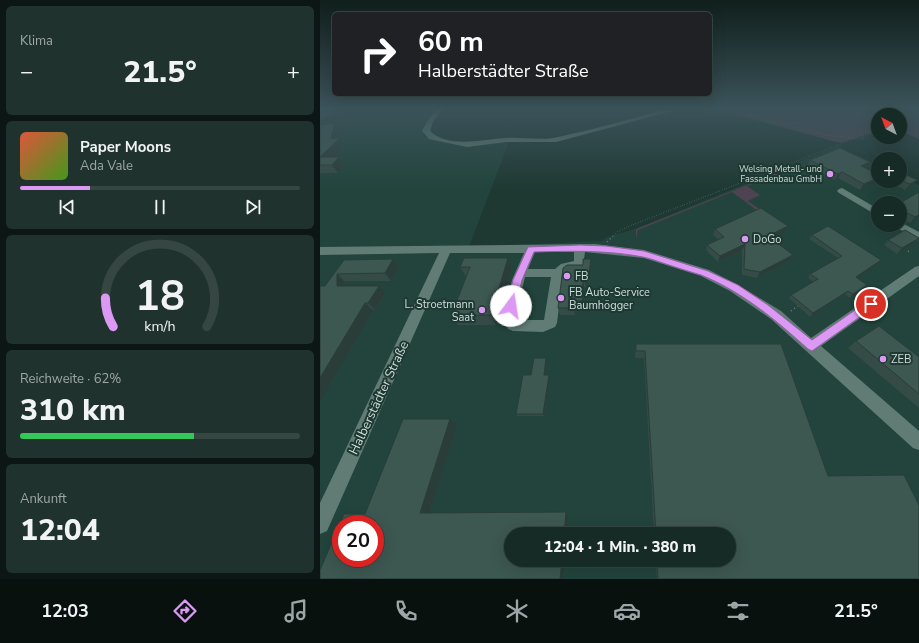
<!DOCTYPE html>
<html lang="de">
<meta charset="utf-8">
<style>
body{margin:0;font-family:"Nunito Sans",sans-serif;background:#1f322e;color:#f1f3f6;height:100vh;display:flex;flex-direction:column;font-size:15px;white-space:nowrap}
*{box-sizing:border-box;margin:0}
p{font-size:13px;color:#9ea7a7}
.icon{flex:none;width:22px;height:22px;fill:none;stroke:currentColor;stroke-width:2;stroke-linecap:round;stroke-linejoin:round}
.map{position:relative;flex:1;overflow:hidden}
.sheet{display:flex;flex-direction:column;gap:6px;padding:6px;background:#0c1715;width:320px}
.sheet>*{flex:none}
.hud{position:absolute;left:12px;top:12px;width:380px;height:84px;border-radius:6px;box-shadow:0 4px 16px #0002,0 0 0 1px #354643;background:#202124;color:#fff;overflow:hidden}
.needle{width:26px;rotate:319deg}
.buttons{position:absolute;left:551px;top:108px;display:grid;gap:8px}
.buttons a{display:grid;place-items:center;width:36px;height:36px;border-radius:50%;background:#162a26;box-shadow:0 4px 16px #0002,0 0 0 1px #354643;font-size:20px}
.speed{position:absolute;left:12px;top:515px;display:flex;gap:8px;font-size:20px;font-weight:700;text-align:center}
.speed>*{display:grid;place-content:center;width:52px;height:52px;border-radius:50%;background:#162a26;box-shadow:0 4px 16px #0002,0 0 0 1px #354643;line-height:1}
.speed .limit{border:6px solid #d22;background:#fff;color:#111}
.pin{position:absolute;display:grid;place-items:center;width:34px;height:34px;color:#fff;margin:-17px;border:2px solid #fff;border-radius:50%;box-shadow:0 1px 4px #0007}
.me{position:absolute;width:44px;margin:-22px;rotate:14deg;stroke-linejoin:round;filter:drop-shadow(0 0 3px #0008)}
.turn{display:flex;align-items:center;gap:14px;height:84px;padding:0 20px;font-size:18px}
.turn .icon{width:52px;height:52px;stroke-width:2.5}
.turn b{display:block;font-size:28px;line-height:34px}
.big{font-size:30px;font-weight:800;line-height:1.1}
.sheet .widget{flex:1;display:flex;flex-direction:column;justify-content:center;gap:6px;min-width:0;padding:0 14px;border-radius:6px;background:#1f322e}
.sheet .dial{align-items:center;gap:0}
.dial svg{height:104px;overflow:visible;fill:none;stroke:#354643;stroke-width:7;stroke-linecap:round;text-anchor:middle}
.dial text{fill:#f1f3f6;stroke:none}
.song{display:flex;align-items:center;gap:12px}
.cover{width:48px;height:48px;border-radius:6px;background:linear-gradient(135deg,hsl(10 70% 55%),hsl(100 70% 35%))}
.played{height:4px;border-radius:2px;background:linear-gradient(90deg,#dc99f4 25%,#354643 25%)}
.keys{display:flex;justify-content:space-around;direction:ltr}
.heat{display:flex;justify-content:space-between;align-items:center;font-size:22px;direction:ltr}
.charge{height:6px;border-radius:3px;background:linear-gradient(90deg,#34c759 62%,#354643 0)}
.trip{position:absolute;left:184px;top:527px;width:232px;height:40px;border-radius:20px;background:#162a26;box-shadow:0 4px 16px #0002,0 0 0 1px #354643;font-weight:800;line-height:40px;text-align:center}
.tabs{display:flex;height:64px;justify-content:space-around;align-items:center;background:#09110f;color:#9ea7a7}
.tabs .icon{width:28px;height:28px}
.tabs .active{color:#dc99f4}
.tabs b{font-size:18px;color:#f1f3f6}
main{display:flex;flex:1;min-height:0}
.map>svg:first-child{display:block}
</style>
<main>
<section class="sheet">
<div class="widget"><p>Klima</p>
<div class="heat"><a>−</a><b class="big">21.5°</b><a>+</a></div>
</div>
<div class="widget">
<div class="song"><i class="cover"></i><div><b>Paper Moons</b><p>Ada Vale</p></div></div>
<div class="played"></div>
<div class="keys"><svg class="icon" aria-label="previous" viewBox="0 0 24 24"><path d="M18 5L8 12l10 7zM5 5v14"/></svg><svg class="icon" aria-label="pause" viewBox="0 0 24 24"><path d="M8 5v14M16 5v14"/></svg><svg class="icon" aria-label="next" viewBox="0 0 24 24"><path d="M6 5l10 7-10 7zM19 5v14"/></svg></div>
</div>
<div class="widget dial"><svg viewBox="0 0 100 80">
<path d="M14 69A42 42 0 1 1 86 69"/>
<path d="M14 69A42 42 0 0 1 8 47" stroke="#dc99f4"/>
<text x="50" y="56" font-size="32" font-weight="700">18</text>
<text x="50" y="72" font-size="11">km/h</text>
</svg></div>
<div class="widget"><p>Reichweite · 62%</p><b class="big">310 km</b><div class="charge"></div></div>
<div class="widget"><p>Ankunft</p><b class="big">12:04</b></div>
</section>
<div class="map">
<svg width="599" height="579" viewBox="0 0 599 579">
<rect width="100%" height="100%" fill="#1e3832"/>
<path fill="#22443c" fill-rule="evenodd" d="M0 109H120L103 136 147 145 189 142 149 247 282 241 287 237 315 229 518 146 558 165V181H580V176L599 185V579H0ZM558 203H580V225H558ZM21 524H55V558H21ZM191 534H409V560H191Z"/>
<g fill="#4e4351">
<path d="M395 109H599V139L580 131V115H558V131L520 143Z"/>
<path d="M480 164H481L478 166H479L427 186 440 195 428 201 466 228 463 230 412 192 318 230 316 239V229Z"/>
</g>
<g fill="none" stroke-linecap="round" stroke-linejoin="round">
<g stroke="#6d827d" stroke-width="1" stroke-dasharray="0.5 2" stroke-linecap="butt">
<path d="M421 109 424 113 429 115 506 135 544 139"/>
<path d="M596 109 599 111"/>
<path d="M576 115 582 109"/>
<path d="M541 138 558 131"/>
<path d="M292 237 297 232 307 227 536 138 558 126"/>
</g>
<g stroke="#6d827d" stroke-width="1.5" stroke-dasharray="1 3" stroke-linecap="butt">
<path d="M287 242 293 236"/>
<path d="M588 251 591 253"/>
<path d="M471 311 478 306"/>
</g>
<g fill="#607c75" fill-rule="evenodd">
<path d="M116 109H123L113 122 110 131C129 149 163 139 186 138 203 137 222 141 238 137 275 129 311 119 347 109H360L236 142H186L147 147 109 139 102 131 107 122Z"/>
<path d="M522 188 558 209V216L519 193 517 191 519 189Z"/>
<path d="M580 222 599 232V239L575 227 574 225H580Z"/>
<path d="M275 244 324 250 389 270 418 285 461 311 491 338 595 267 599 266V276L501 346 599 431V450L593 448 451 319 410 291 381 276 324 258 265 252 263 266 248 271 243 275 237 323 235 327 223 332 193 331 188 329 182 319 192 280 204 253H130L7 531 0 534V503L119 253 0 255V247ZM215 252H254V261L241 264 235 269H208ZM205 277H231L224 320H196L195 318Z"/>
</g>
</g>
<g fill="#344b46">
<path d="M0 109H46L45 110H29L13 123 20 130 18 138H20L25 146 14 157H19L25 165 18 173H2L0 174Z"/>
<path d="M490 160 546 168 558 181V182L540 190 518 178 515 180 487 166Z"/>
<path d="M580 172 597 180 592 186 585 190 568 181H580Z"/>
<path d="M580 203 599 217 590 223 580 217Z"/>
<path d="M468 226 465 232 452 239 473 255 469 261 437 278 422 275V250L398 262 386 250 387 245 398 239 393 235 395 229Z"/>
<path d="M492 235 561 260 558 264 537 278 544 289 530 298 525 294 490 317 469 298 471 295 494 282 488 278 490 274 518 258 489 239Z"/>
<path d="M599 238 593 244 577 254 564 245 568 240Z"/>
<path d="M188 258 192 268 176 325H138L131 316 146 277 140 267Z"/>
<path d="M73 259 79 267 71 281H24V286L65 293 55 310H53L5 286 24 260Z"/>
<path d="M271 259V267L270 282H266V287H264L263 308H256L255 315H240L238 308Z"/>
<path d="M536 341 599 357V408L528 348Z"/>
<path d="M316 344 508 476 599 579H337L335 560H409V534H334L324 358H315Z"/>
<path d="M226 358 227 360 225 375H229L230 377 224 416H197L196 414Z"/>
</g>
<g fill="#2b3d39">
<path d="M16 109 29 110 1 133 0 132V122Z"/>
<path d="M15 123 20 130 18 141 20 138 25 146 6 165 0 157 11 138Z"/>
<path d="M19 157 25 165 18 173 12 165Z"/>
<path d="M550 162 546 168 538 172 541 166Z"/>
<path d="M522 172 518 178 515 180 518 174Z"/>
<path d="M558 178V182L540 190 544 184Z"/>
<path d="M597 180 592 186 585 190 590 184Z"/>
<path d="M599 215V217L590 223 595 217Z"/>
<path d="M468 226 465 232 446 242 448 236Z"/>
<path d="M599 238 593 244 577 254 582 248Z"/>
<path d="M425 244 422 250 398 262 400 256Z"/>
<path d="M473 255 469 261 437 278 440 272Z"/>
<path d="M188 258 192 268 176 325 171 315Z"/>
<path d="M73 259 79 267 71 281 65 273Z"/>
<path d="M271 259V267L270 282 269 274Z"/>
<path d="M561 260 558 264 533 281 536 277Z"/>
<path d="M17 274 24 281V293L17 286Z"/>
<path d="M265 275 266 282V287L265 280Z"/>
<path d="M263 280 264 287 263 308 262 301Z"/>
<path d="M547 285 544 289 530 298 533 294Z"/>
<path d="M59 286 65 293 55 310 48 303Z"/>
<path d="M528 291 525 294 490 317 493 313Z"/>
<path d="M255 301 256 308 255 315 254 308Z"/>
<path d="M45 303 53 310 0 401V378Z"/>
<path d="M226 358 227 360 225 377 224 375Z"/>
<path d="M229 375 230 377 224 416 223 414Z"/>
<path d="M130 419 137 424 109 515 100 513Z"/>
<path d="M246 512 248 513 247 534H244Z"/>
<path d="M242 560H245L243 579H240Z"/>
</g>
<g fill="#3d5751" stroke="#2b3d39" fill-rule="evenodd">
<path d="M0 109H16L0 122Z"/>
<path d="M15 123 11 138H20L0 157V125Z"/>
<path d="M520 148 550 162 541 166 558 174V178L544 184 522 172 518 174 490 160Z"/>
<path d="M0 157H19L12 165H0Z"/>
<path d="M580 172 597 180 590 184 580 180Z"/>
<path d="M599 192V215L595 217 580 209V203Z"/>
<path d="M441 208 468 226 448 236 473 255 440 272 424 269 425 244 400 256 387 245 404 237 395 229Z"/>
<path d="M508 226 561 260 536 277 547 285 533 294 528 291 493 313 471 295 498 279 490 274 522 256 492 235Z"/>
<path d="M585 230 599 238 582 248 568 240Z"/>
<path d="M144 258H188L171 315 131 316 150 267H140Z"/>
<path d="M73 259 65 273 17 274V286H59L48 303H45L0 378V286H5L24 260Z"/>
<path d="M263 259H271L269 274 265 275V280H263L262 301H255L254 308H238L243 268 247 265H263Z"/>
<path d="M559 326 599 357V394L536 341Z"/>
<path d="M316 344H461L508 476 584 475 599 505V579H338L337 560H409V534H336L325 351H316Z"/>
<path d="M214 358H226L224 375H229L223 414H196L203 375H211Z"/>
<path d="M83 419H130L100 513 246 512 244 534H191V560H242L240 579H0V570L24 514H45ZM21 524H55V558H21Z"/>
</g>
<linearGradient id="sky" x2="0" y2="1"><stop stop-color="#101f1c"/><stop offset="0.57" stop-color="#3b535a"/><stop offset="1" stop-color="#3b535a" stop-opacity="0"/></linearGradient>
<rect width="599" height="190" fill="url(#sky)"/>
<path fill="#dc99f4" stroke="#8f639f" d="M260 245 286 246 324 251 388 271 418 285 448 305 492 340 548 301H555L556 304 555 306 492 351 488 349C456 320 421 291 381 275 371 272 361 269 352 266 342 263 333 259 323 257 287 250 250 251 214 252L202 280 196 306 195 308H188L186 306 193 280 208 247Z"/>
<g fill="#dc99f4" stroke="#1e3832" stroke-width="1.5">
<circle cx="510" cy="174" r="4"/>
<circle cx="425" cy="239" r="4"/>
<circle cx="247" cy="276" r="4"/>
<circle cx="241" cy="298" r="4"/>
<circle cx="162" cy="310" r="4"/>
<circle cx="563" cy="359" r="4"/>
</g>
<g text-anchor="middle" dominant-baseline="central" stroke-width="4" stroke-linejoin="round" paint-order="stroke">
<g font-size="9" fill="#cfdeda" stroke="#1e3832" text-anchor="end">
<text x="502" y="169">Welsing Metall- und<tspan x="502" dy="10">Fassadenbau GmbH</tspan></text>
</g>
<g font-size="11" fill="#cfdeda" stroke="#1e3832" text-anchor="start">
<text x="433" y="239">DoGo</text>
<text x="255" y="276">FB</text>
<text x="249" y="292">FB Auto-Service<tspan x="249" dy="13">Baumhögger</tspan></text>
<text x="154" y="304" text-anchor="end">L. Stroetmann<tspan x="154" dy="13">Saat</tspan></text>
<text x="571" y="359">ZEB</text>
</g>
<g font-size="13" fill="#cfdeda" stroke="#1e3832">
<text transform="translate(59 398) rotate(-65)">Halberstädter Straße</text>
</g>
</g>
</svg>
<div class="buttons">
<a><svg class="needle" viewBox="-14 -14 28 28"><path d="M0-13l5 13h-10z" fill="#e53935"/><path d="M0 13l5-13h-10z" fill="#9ea7a7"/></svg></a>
<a>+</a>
<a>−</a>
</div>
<div class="speed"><div class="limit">20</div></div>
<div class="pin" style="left:551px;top:304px;background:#d93025"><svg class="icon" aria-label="arrive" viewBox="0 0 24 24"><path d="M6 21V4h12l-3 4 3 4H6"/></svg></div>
<svg class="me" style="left:191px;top:306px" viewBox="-20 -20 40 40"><circle r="19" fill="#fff"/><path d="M0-13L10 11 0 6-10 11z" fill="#dc99f4"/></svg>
<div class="trip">12:04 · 1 Min. · 380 m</div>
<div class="hud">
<div class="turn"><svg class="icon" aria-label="right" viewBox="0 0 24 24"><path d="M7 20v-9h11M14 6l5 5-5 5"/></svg><div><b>60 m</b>Halberstädter Straße</div></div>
</div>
</div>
</main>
<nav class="tabs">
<b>12:03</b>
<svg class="icon active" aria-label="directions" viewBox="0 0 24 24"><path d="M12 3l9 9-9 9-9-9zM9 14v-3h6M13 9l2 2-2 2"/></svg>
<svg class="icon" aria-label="music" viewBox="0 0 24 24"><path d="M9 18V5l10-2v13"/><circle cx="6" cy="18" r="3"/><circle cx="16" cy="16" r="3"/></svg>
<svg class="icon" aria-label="phone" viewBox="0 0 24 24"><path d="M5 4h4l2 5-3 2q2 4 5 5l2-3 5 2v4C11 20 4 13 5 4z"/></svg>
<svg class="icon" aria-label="climate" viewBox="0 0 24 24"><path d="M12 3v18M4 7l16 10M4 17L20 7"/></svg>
<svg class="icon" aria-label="car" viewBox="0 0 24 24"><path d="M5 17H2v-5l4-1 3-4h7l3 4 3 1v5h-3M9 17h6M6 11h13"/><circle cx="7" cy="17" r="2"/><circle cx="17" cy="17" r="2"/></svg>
<svg class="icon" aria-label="filters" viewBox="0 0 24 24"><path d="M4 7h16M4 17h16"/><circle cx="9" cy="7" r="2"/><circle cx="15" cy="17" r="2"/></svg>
<b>21.5°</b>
</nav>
